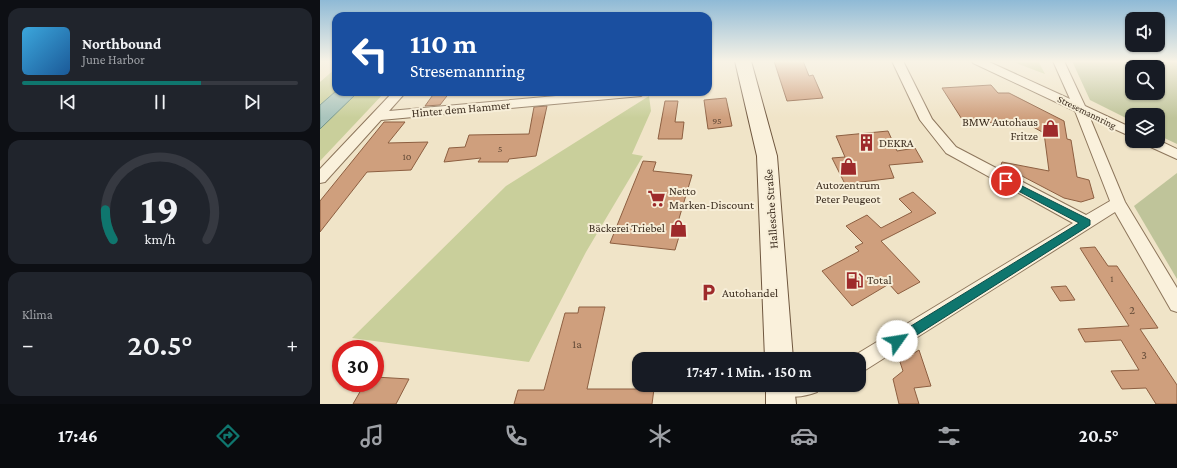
<!DOCTYPE html>
<html lang="de">
<meta charset="utf-8">
<style>
body{margin:0;font-family:"Crimson Pro",serif;background:#20242c;color:#f1f3f6;height:100vh;display:flex;flex-direction:column;font-size:15px;white-space:nowrap}
*{box-sizing:border-box;margin:0}
p{font-size:13px;color:#9ea1a6}
.icon{flex:none;width:22px;height:22px;fill:none;stroke:currentColor;stroke-width:2;stroke-linecap:round;stroke-linejoin:round}
.map{position:relative;flex:1;overflow:hidden}
.panel{display:flex;flex-direction:column;gap:8px;padding:8px;background:#0d0f14;width:320px}
.panel>*{flex:none}
.top-card{position:absolute;left:12px;top:12px;width:380px;height:84px;border-radius:12px;box-shadow:0 1px 3px #0004;background:#1a4fa0;color:#fff;overflow:hidden}
.controls{position:absolute;left:805px;top:12px;display:grid;gap:8px}
.controls a{display:grid;place-items:center;width:40px;height:40px;border-radius:8px;background:#171b24;box-shadow:0 1px 3px #0004;font-size:20px}
.speed{position:absolute;left:12px;top:340px;display:flex;gap:8px;font-size:20px;font-weight:700;text-align:center}
.speed>*{display:grid;place-content:center;width:52px;height:52px;border-radius:50%;background:#171b24;box-shadow:0 1px 3px #0004;line-height:1}
.speed .limit{border:6px solid #d22;background:#fff;color:#111}
.pin{position:absolute;display:grid;place-items:center;width:34px;height:34px;color:#fff;margin:-17px;border:2px solid #fff;border-radius:50%;box-shadow:0 1px 4px #0007}
.me{position:absolute;width:44px;margin:-22px;rotate:58deg;stroke-linejoin:round;filter:drop-shadow(0 0 3px #0008)}
.turn{display:flex;align-items:center;gap:14px;height:84px;padding:0 12px;font-size:18px}
.turn .icon{width:52px;height:52px;stroke-width:2.5}
.turn b{display:block;font-size:28px;line-height:34px}
.big{font-size:30px;font-weight:600;line-height:1.1}
.panel .widget{flex:1;display:flex;flex-direction:column;justify-content:center;gap:6px;min-width:0;padding:0 14px;border-radius:12px;background:#20242c}
.panel .dial{align-items:center;gap:0}
.dial svg{height:104px;overflow:visible;fill:none;stroke:#363941;stroke-width:7;stroke-linecap:round;text-anchor:middle}
.dial text{fill:#f1f3f6;stroke:none}
.song{display:flex;align-items:center;gap:12px}
.cover{width:48px;height:48px;border-radius:6px;background:linear-gradient(135deg,hsl(200 70% 55%),hsl(210 70% 35%))}
.played{height:4px;border-radius:2px;background:linear-gradient(90deg,#0f766e 65%,#363941 65%)}
.keys{display:flex;justify-content:space-around;direction:ltr}
.heat{display:flex;justify-content:space-between;align-items:center;font-size:22px;direction:ltr}
.trip{position:absolute;left:312px;top:352px;width:234px;height:40px;border-radius:12px;background:#171b24;box-shadow:0 1px 3px #0004;font-weight:600;line-height:40px;text-align:center}
.tabs{display:flex;height:64px;justify-content:space-around;align-items:center;background:#090b0e;color:#9ea1a6}
.tabs .icon{width:28px;height:28px}
.tabs .selected{color:#0f766e}
.tabs b{font-size:18px;color:#f1f3f6}
main{display:flex;flex:1;min-height:0}
.map>svg:first-child{display:block}
</style>
<main>
<section class="panel">
<div class="widget">
<div class="song"><i class="cover"></i><div><b>Northbound</b><p>June Harbor</p></div></div>
<div class="played"></div>
<div class="keys"><svg class="icon" aria-label="previous" viewBox="0 0 24 24"><path d="M18 5L8 12l10 7zM5 5v14"/></svg><svg class="icon" aria-label="pause" viewBox="0 0 24 24"><path d="M8 5v14M16 5v14"/></svg><svg class="icon" aria-label="next" viewBox="0 0 24 24"><path d="M6 5l10 7-10 7zM19 5v14"/></svg></div>
</div>
<div class="widget dial"><svg viewBox="0 0 100 80">
<path d="M14 69A42 42 0 1 1 86 69"/>
<path d="M14 69A42 42 0 0 1 8 46" stroke="#0f766e"/>
<text x="50" y="56" font-size="32" font-weight="700">19</text>
<text x="50" y="72" font-size="11">km/h</text>
</svg></div>
<div class="widget"><p>Klima</p>
<div class="heat"><a>−</a><b class="big">20.5°</b><a>+</a></div>
</div>
</section>
<div class="map">
<svg width="857" height="404" viewBox="0 0 857 404">
<rect width="100%" height="100%" fill="#f0e4c8"/>
<g fill="#c9cf9b">
<path d="M691 61H718L725 74Z"/>
<path d="M16 68V91L0 105V82Z"/>
<path d="M38 92H65L0 161V129Z"/>
<path d="M329 96 331 111 312 154 323 156 266 252 209 362 32 338 186 186Z"/>
</g>
<g fill="#bfc49a" fill-rule="evenodd">
<path d="M752 61H857V144L838 135V115H812V121L770 100ZM812 67H838V93H812Z"/>
<path d="M857 173V279L814 206Z"/>
</g>
<path fill="#a9c4bc" stroke="#6f938a" d="M16 91 38 92 0 129V105Z"/>
<g fill="#cf9f7d" stroke="#8d5f41">
<path d="M454 61H483L489 76 493 75 503 98 467 101Z"/>
<path d="M671 85 678 93H689L744 121 747 139 751 140 757 177 769 180 774 198 761 202 744 198 681 165 682 162 729 171 724 133 706 123 698 121 645 124 622 88Z"/>
<path d="M115 92H130L120 105 105 106Z"/>
<path d="M406 98 412 126 388 129 384 100Z"/>
<path d="M345 101H358L355 122H364L362 139H338Z"/>
<path d="M227 106 216 156 189 159 188 162H158L161 158 124 162 129 148 145 147 149 135 209 134 214 107Z"/>
<path d="M64 122H85L68 143 108 142 91 170 47 172 0 232V201Z"/>
<path d="M568 131 577 151 595 148 603 162 569 165 574 178 525 184 512 158 525 157 516 136Z"/>
<path d="M323 161 336 162 333 171 372 175 358 222 363 223 355 250 290 243Z"/>
<path d="M593 192 616 213 561 241 600 282 578 294 569 284 532 306 502 271 539 251 535 247 543 243 526 226 547 215 561 228 592 212 579 199Z"/>
<path d="M775 247 788 266H797L838 328 820 329 857 385V404H836L826 388 802 389 791 371 819 370 801 340 765 342 758 329 809 326 760 248Z"/>
<path d="M746 286 755 300 740 301 731 287Z"/>
<path d="M259 307H285L267 389H334L332 404H194L198 390H224L245 313H258Z"/>
<path d="M599 350 611 386 594 388 599 404H579L573 379 583 371 580 362Z"/>
<path d="M55 377 89 379 76 404H33L45 383H55Z"/>
</g>
<g fill="none" stroke-linecap="round" stroke-linejoin="round">
<defs>
<g id="minor">
<path d="M572 61H583L612 119 636 147 766 215 790 201 755 111 653 63 652 61H667L750 99 733 61H744L765 106 812 128V137L770 118 805 202 857 288V312L851 310 795 212 539 374V359H531L532 357 753 223 626 153 600 120Z"/>
<path d="M73 92H86L69 111 281 92H327L321 96 61 120 5 182 0 183V169Z"/>
<path d="M838 140 857 149V159L824 144 822 141Z"/>
<path d="M451 385H500L497 392C485 397 465 399 453 394Z"/>
</g>
<g id="secondary">
<path d="M415 61H431L457 156 473 359H445L437 156Z"/>
<path d="M446 385H474L476 404H446Z"/>
</g>
</defs>
<use href="#minor" stroke="#8d765c" stroke-width="2"/>
<use href="#secondary" stroke="#6f573f" stroke-width="2"/>
<use href="#minor" fill="#faf1dc" fill-rule="evenodd"/>
<use href="#secondary" fill="#faf1dc" fill-rule="evenodd"/>
</g>
<linearGradient id="sky" x2="0" y2="1"><stop stop-color="#8fbad6"/><stop offset="0.52" stop-color="#f8f3e6"/><stop offset="1" stop-color="#f8f3e6" stop-opacity="0"/></linearGradient>
<rect width="857" height="118" fill="url(#sky)"/>
<path fill="#0f766e" stroke="#0a4d48" d="M686 178 770 220V225L581 345 577 346 573 345 571 341 573 337 759 223 683 183V179Z"/>
<defs>
<symbol id="shop-bare" viewBox="-9 -9 18 18"><path d="M-5-2.5h2.3a2.7 3.5 0 0 1 5.4 0H5L5.5 6h-11ZM-1.5-2.5h3a1.5 2.3 0 0 0-3 0Z" fill="#9e2a2b" stroke="#f7eed8" stroke-width="2.5" paint-order="stroke"/></symbol>
<symbol id="building-bare" viewBox="-9 -9 18 18"><path d="M-4-6H4V6H1V3H-1V6H-4ZM-2.5-4.3h1.7v1.8h-1.7ZM.8-4.3h1.7v1.8H.8ZM-2.5-1h1.7V.8h-1.7ZM.8-1h1.7V.8H.8Z" fill="#9e2a2b" stroke="#f7eed8" stroke-width="2.5" paint-order="stroke"/></symbol>
<symbol id="supermarket-bare" viewBox="-9 -9 18 18"><path d="M-6-5.5h2.5l.6 2H6L4.5 2H-2.5L-4.4-4H-6ZM-1.5 3.2a1.3 1.3 0 1 0 .1 0ZM3 3.2a1.3 1.3 0 1 0 .1 0Z" fill="#9e2a2b" stroke="#f7eed8" stroke-width="2.5" paint-order="stroke"/></symbol>
<symbol id="fuel-bare" viewBox="-9 -9 18 18"><path d="M-5.5-6h7V0h2V4h1.3V-2.5L3-4.5l.8-.8L6-3V5H2.5V1h-1V6h-7ZM-4.2-4.7v3.2H.2V-4.7Z" fill="#9e2a2b" stroke="#f7eed8" stroke-width="2.5" paint-order="stroke"/></symbol>
<symbol id="parking-bare" viewBox="-9 -9 18 18"><path d="M-3.5-5.5H1a3.5 3.5 0 0 1 0 7H-1V5.5H-3.5ZM-1-3.4V-.6H.8a1.4 1.4 0 0 0 0-2.8Z" fill="#9e2a2b" stroke="#f7eed8" stroke-width="2.5" paint-order="stroke"/></symbol>
</defs>
<g fill-rule="evenodd">
<use href="#shop-bare" x="718" y="116" width="25" height="25"/>
<use href="#building-bare" x="534" y="130" width="25" height="25"/>
<use href="#shop-bare" x="516" y="154" width="25" height="25"/>
<use href="#supermarket-bare" x="324" y="186" width="25" height="25"/>
<use href="#shop-bare" x="346" y="216" width="25" height="25"/>
<use href="#fuel-bare" x="522" y="268" width="25" height="25"/>
<use href="#parking-bare" x="376" y="280" width="25" height="25"/>
</g>
<g text-anchor="middle" dominant-baseline="central" stroke-width="4" stroke-linejoin="round" paint-order="stroke">
<g font-size="10" fill="#3d2e20" stroke="#f7eed8">
<text transform="translate(767 112) rotate(26)">Stresemannring</text>
</g>
<g font-size="10" fill="#624a37">
<text x="397" y="120">95</text>
<text x="180" y="148">5</text>
<text x="87" y="156">10</text>
<text x="792" y="278">1</text>
</g>
<g font-size="12" fill="#3d2e20" stroke="#f7eed8">
<text transform="translate(141 109) rotate(-5)">Hinter dem Hammer</text>
<text transform="translate(451 209) rotate(-94)">Hallesche Straße</text>
</g>
<g font-size="12" fill="#3d2e20" stroke="#f7eed8" text-anchor="start">
<text x="718" y="122" text-anchor="end">BMW Autohaus<tspan x="718" dy="14">Fritze</tspan></text>
<text x="559" y="143">DEKRA</text>
<text x="528" y="185" text-anchor="middle">Autozentrum<tspan x="528" dy="14">Peter Peugeot</tspan></text>
<text x="349" y="191">Netto<tspan x="349" dy="14">Marken-Discount</tspan></text>
<text x="345" y="228" text-anchor="end">Bäckerei Triebel</text>
<text x="547" y="280">Total</text>
<text x="402" y="293">Autohandel</text>
</g>
<g font-size="12" fill="#624a37">
<text x="812" y="310">2</text>
<text x="257" y="344">1a</text>
<text x="824" y="355">3</text>
</g>
</g>
</svg>
<div class="controls">
<a><svg class="icon" aria-label="sound" viewBox="0 0 24 24"><path d="M4 9h4l5-4v14l-5-4H4zM17 9q2 3 0 6"/></svg></a>
<a><svg class="icon" aria-label="search" viewBox="0 0 24 24"><circle cx="10" cy="10" r="6"/><path d="M15 15l6 6"/></svg></a>
<a><svg class="icon" aria-label="layers" viewBox="0 0 24 24"><path d="M12 4l9 5-9 5-9-5zM3 14l9 5 9-5"/></svg></a>
</div>
<div class="speed"><div class="limit">30</div></div>
<div class="pin" style="left:686px;top:181px;background:#d93025"><svg class="icon" aria-label="arrive" viewBox="0 0 24 24"><path d="M6 21V4h12l-3 4 3 4H6"/></svg></div>
<svg class="me" style="left:577px;top:341px" viewBox="-20 -20 40 40"><circle r="19" fill="#fff"/><path d="M0-13L10 11 0 6-10 11z" fill="#0f766e"/></svg>
<div class="trip">17:47 · 1 Min. · 150 m</div>
<div class="top-card">
<div class="turn"><svg class="icon" aria-label="left" viewBox="0 0 24 24"><path d="M17 20v-9H6M10 6l-5 5 5 5"/></svg><div><b>110 m</b>Stresemannring</div></div>
</div>
</div>
</main>
<nav class="tabs">
<b>17:46</b>
<svg class="icon selected" aria-label="directions" viewBox="0 0 24 24"><path d="M12 3l9 9-9 9-9-9zM9 14v-3h6M13 9l2 2-2 2"/></svg>
<svg class="icon" aria-label="music" viewBox="0 0 24 24"><path d="M9 18V5l10-2v13"/><circle cx="6" cy="18" r="3"/><circle cx="16" cy="16" r="3"/></svg>
<svg class="icon" aria-label="phone" viewBox="0 0 24 24"><path d="M5 4h4l2 5-3 2q2 4 5 5l2-3 5 2v4C11 20 4 13 5 4z"/></svg>
<svg class="icon" aria-label="climate" viewBox="0 0 24 24"><path d="M12 3v18M4 7l16 10M4 17L20 7"/></svg>
<svg class="icon" aria-label="car" viewBox="0 0 24 24"><path d="M5 17H2v-5l4-1 3-4h7l3 4 3 1v5h-3M9 17h6M6 11h13"/><circle cx="7" cy="17" r="2"/><circle cx="17" cy="17" r="2"/></svg>
<svg class="icon" aria-label="filters" viewBox="0 0 24 24"><path d="M4 7h16M4 17h16"/><circle cx="9" cy="7" r="2"/><circle cx="15" cy="17" r="2"/></svg>
<b>20.5°</b>
</nav>
